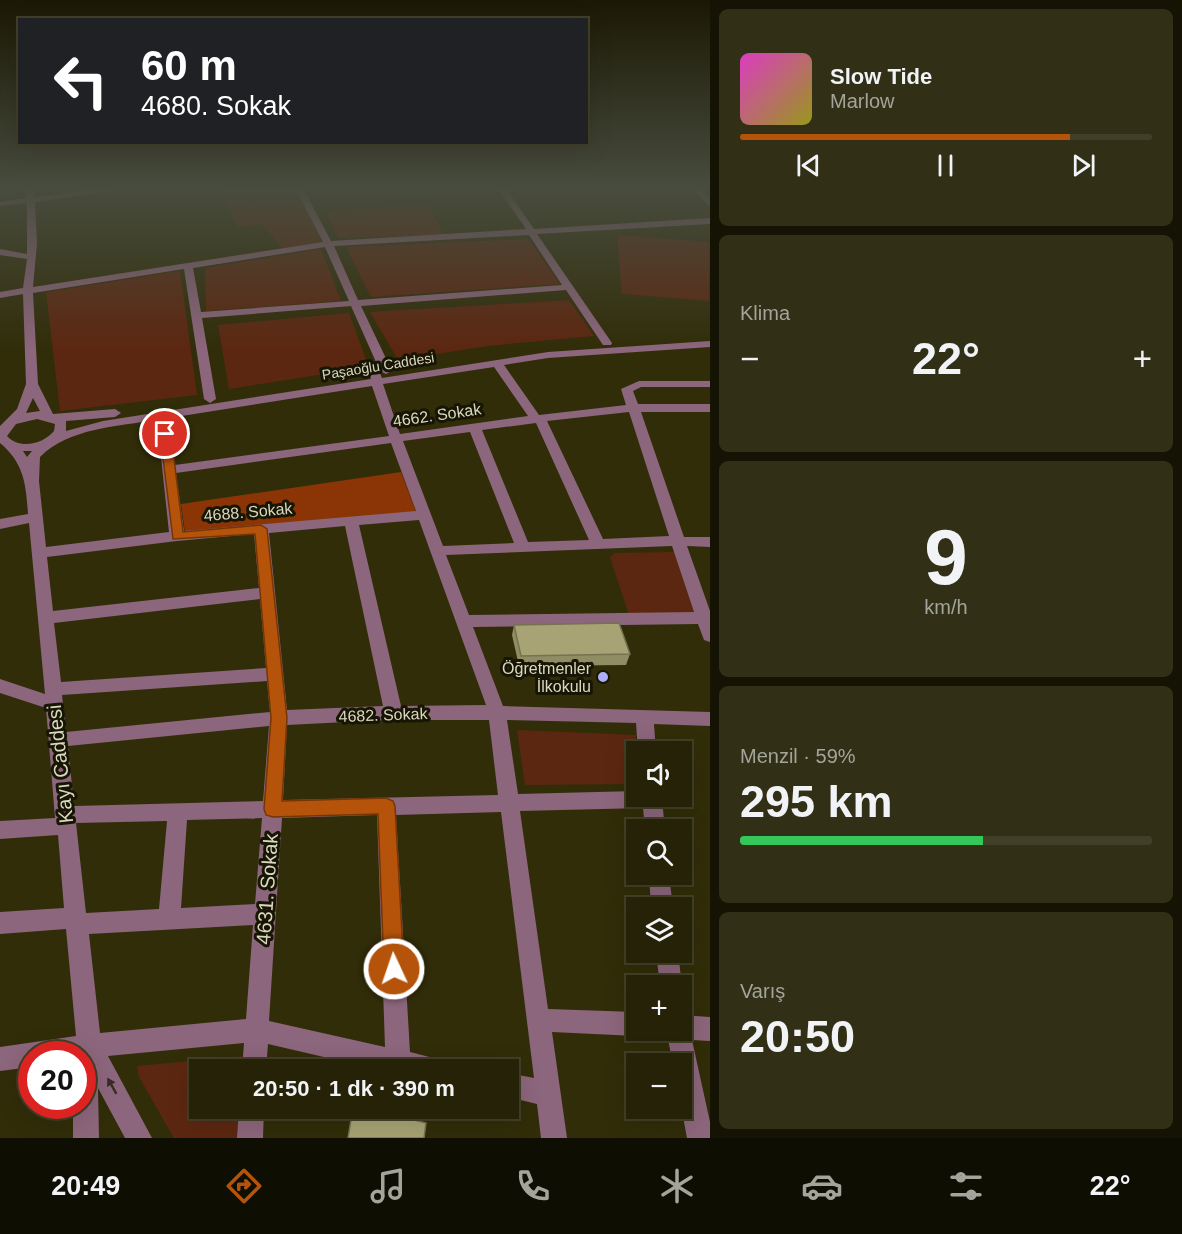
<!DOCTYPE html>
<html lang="tr">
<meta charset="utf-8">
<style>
body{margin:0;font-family:Helvetica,sans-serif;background:#312f15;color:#f1f3f6;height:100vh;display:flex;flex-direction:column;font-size:22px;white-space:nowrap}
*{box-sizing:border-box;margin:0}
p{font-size:20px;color:#a3a49b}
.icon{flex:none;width:33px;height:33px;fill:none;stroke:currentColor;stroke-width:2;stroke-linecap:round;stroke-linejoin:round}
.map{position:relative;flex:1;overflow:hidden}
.panel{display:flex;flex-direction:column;gap:9px;padding:9px;background:#141304;width:472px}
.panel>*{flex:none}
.banner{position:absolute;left:18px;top:18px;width:570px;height:126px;border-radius:0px;box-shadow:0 6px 24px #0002,0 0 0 2px #423f28;background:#202124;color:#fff;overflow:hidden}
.controls{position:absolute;left:626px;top:741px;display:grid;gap:12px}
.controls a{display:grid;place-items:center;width:66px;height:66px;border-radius:0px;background:#252207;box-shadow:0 6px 24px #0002,0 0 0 2px #423f28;font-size:30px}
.speed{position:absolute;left:18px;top:1041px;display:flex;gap:12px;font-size:30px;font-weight:700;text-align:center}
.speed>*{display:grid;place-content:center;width:78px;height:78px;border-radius:50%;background:#252207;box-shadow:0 6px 24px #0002,0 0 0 2px #423f28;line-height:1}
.speed .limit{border:9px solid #d22;background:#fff;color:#111}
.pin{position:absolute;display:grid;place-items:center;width:51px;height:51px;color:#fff;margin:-26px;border:3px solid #fff;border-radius:50%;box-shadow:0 2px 6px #0007}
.me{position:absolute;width:66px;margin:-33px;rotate:357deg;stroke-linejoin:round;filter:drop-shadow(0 0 4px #0008)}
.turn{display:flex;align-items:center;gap:21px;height:126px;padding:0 24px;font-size:27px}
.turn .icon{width:78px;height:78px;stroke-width:2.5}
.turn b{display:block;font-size:42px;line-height:51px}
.big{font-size:45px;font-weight:700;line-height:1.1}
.panel .widget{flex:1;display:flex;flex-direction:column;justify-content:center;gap:9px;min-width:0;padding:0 21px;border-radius:9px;background:#312f15}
.panel .dial{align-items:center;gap:0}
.dial b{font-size:78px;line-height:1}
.song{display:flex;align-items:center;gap:18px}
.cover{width:72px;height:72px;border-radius:9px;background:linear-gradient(135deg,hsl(310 70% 55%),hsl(60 70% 35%))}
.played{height:6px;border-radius:3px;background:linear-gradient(90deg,#b45309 80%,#423f28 80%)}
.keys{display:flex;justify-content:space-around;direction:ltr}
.heat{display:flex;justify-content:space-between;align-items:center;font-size:33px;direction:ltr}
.charge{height:9px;border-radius:4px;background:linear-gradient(90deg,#34c759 59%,#423f28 0)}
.trip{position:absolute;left:189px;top:1059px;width:330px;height:60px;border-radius:0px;background:#252207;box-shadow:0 6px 24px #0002,0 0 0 2px #423f28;font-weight:700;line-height:60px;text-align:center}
.tabs{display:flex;height:96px;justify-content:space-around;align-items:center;background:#0f0e03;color:#a3a49b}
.tabs .icon{width:42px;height:42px}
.tabs .active{color:#b45309}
.tabs b{font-size:27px;color:#f1f3f6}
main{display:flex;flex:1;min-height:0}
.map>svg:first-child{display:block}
</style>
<main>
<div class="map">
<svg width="710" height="1138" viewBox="0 0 710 1138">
<rect width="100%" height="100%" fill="#312d09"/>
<g fill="#5c2710">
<path d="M220 190H296L323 243 282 248 262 224 237 227Z"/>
<path d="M428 205 444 235 338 238 325 211Z"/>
<path d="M617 235 709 242V301L622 294Z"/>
<path d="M528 239 560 284 371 297 346 247Z"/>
<path d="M321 249 341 301 206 311 205 268Z"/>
<path d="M180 271 197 395 60 411 46 292Z"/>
<path d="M569 300 594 336 488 346 398 360 370 312Z"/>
<path d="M349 313 369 367 229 389 218 325Z"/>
<path d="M674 552 694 613 629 615 610 557 614 553Z"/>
<path d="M517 730 636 735V784L525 785Z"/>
<path d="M244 1056 252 1069 200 1070V1108L251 1109 247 1138H174L139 1077 137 1066Z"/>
</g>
<path fill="#8b3506" d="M401 472 416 512 185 532 181 504Z"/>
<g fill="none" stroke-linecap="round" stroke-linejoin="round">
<g fill="#8c667c" fill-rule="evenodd">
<path d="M26 190H34V197L93 190H117L35 202 37 243 33 287 323 242 296 190H304L331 241 526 229 499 190H507L534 229 710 218V224L537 234 612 343 611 345H603L566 290 361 306 392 371 386 374 380 371 351 306 202 318 216 399 210 403 204 399 184 269 33 293 38 384 53 414 115 409 121 413 115 417 66 421V431L103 421 371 379 369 373 375 370 379 371 382 378 548 352 710 341V347L548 358 504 365 539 415 626 405 621 389 639 381H710V387H641L633 391 638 404H710V412H641L684 537H710V547L687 546 710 611V642L704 640 698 624 473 627 503 706 710 712V726L654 724 656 752H638L636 723 507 720 518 794 636 791V796H661L662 799 665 830H645L643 808 520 811 548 1009 636 1012V1030H645L636 1036 552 1032 567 1138H541L537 1104 508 1097V1073L534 1078 501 812 396 815 410 1052 445 1061 448 1070H380L268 1044 266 1070H242L244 1043 108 1056 152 1138H125L98 1088 99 1138H73V1106H82V1054H32V1067L0 1071V1047L76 1036 66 929 0 934V912L64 908 58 835 0 839V821L55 818 46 708 0 693V679L45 694 29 523 0 529V519L28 514C26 484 24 463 0 443V426L17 409 26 384 23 294 0 298V292L23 288 27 259 0 255V249L27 254V203L0 206V202L26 198ZM529 235 562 285 358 300 334 246ZM325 247 349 301 201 312 193 268ZM494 367 528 416 400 434 383 384ZM372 386 389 436 175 465 169 418ZM33 398 40 411 26 413ZM629 412 669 536 603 539 547 421ZM37 419 55 424 54 431C43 444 20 450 7 436L16 424ZM157 420 169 532 46 547 39 481 40 457C69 428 118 426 157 420ZM536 423 589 540 528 542 482 430ZM470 432 514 543 443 546 403 441ZM391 443 416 511 184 531 176 473ZM23 451H32L27 457ZM419 520 486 705 401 706 359 525ZM345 526 383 706 287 710 269 533ZM254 534 259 588 53 611 47 557 177 541ZM672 546 694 612 469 615 446 555ZM260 599 266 668 61 682 54 623ZM267 681 270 712 66 732 62 695ZM386 720H489L498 795 283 800 287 725ZM269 726 263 801 74 806 68 746ZM377 815 385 1047 269 1021 282 818ZM262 818 255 904 181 908 187 820ZM167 821 159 909 86 913 76 823ZM253 925 246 1019 100 1033 89 934Z"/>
<path d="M694 190H702L710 199V207Z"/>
<path d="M649 874H669L673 908H651Z"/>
<path d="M656 952H678L682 986 681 989V986H660Z"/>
<path d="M681 1015 710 1017V1041L692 1040 710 1122V1138H687L681 1106V1064H673L666 1030H681Z"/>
<path d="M239 1108H264L263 1138H237Z"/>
</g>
</g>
<path fill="#908c64" d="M514 625 630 654 626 665 519 666 512 635Z"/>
<g fill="#a8a374" stroke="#767251" stroke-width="1.5">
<path d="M619 623 630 654 521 656 514 625Z"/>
<path d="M353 1108H366L426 1123 424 1138H348Z"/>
</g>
<defs><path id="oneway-solid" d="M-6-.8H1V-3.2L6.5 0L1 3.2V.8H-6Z" transform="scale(1.5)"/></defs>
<use fill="#3a2d27" href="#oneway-solid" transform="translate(112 1086) rotate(-119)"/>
<linearGradient id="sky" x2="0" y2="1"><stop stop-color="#1b1905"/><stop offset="0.54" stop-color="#484c3e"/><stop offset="1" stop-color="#484c3e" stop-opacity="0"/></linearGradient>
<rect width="710" height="349" fill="url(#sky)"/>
<path fill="#b45309" stroke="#753606" stroke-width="1.5" d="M165 430 171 434 183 532 261 525 267 529 287 718 282 801 386 798 393 801 395 806 404 969 401 976 394 979 387 976 384 969 378 814 273 817 266 815 264 809 271 718 255 534 173 539 160 434Z"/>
<circle fill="#adaffb" stroke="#171503" stroke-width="2" cx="603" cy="677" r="6"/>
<g text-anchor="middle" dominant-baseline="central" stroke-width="6" stroke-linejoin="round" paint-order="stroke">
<g font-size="14" fill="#dad8c0" stroke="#171503">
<text transform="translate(378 366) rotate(-9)">Paşaoğlu Caddesi</text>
</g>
<g font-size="16" fill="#dad8c0" stroke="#171503">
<text transform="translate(437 415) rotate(-8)">4662. Sokak</text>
<text transform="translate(248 512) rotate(-5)">4688. Sokak</text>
<text transform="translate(383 715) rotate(-2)">4682. Sokak</text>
</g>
<g font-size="16" fill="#dad8c0" stroke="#171503" text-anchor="end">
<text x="591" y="668">Öğretmenler<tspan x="591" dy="18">İlkokulu</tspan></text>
</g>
<g font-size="20" fill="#dad8c0" stroke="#171503">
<text transform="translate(60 764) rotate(-96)">Kayı Caddesi</text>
<text transform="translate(267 889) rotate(-86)">4631. Sokak</text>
</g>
</g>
</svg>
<div class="controls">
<a><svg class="icon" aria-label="sound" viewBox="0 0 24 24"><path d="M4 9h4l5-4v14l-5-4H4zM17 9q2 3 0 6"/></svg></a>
<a><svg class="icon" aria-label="search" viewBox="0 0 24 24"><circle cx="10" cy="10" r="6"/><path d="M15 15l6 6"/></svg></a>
<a><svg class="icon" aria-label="layers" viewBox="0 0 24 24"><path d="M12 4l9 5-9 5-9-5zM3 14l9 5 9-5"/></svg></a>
<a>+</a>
<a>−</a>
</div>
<div class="speed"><div class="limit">20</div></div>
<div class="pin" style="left:165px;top:434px;background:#d93025"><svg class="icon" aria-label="arrive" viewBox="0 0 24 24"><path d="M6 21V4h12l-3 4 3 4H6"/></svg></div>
<svg class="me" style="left:394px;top:969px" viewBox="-20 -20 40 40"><circle r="17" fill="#b45309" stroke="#fff" stroke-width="3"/><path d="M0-11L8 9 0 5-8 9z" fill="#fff"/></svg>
<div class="trip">20:50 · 1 dk · 390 m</div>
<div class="banner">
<div class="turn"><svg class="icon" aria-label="left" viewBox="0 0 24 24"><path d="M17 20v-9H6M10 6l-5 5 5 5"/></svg><div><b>60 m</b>4680. Sokak</div></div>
</div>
</div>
<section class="panel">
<div class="widget">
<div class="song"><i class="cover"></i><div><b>Slow Tide</b><p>Marlow</p></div></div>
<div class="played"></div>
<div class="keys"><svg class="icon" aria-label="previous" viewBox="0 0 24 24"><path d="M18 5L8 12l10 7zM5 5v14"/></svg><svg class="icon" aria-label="pause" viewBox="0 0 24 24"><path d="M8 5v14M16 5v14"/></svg><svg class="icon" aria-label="next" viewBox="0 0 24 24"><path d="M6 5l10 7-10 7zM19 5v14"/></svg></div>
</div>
<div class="widget"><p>Klima</p>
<div class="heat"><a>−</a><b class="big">22°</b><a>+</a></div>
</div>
<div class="widget dial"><b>9</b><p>km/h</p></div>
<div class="widget"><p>Menzil · 59%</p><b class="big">295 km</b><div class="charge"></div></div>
<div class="widget"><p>Varış</p><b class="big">20:50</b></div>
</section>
</main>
<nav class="tabs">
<b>20:49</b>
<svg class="icon active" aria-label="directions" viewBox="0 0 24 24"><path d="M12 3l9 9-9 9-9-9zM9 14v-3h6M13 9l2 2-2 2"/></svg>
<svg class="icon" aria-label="music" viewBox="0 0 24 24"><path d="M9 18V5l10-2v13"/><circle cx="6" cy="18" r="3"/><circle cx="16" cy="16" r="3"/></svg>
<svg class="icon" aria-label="phone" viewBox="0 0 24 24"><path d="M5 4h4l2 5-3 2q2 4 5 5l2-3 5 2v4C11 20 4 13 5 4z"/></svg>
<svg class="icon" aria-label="climate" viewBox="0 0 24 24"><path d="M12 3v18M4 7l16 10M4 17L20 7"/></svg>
<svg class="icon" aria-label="car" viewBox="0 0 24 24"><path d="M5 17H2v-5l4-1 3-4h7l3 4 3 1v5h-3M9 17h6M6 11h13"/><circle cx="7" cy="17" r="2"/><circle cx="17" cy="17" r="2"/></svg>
<svg class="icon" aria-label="filters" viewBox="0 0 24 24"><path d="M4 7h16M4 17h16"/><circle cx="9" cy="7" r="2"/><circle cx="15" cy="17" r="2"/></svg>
<b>22°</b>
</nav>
